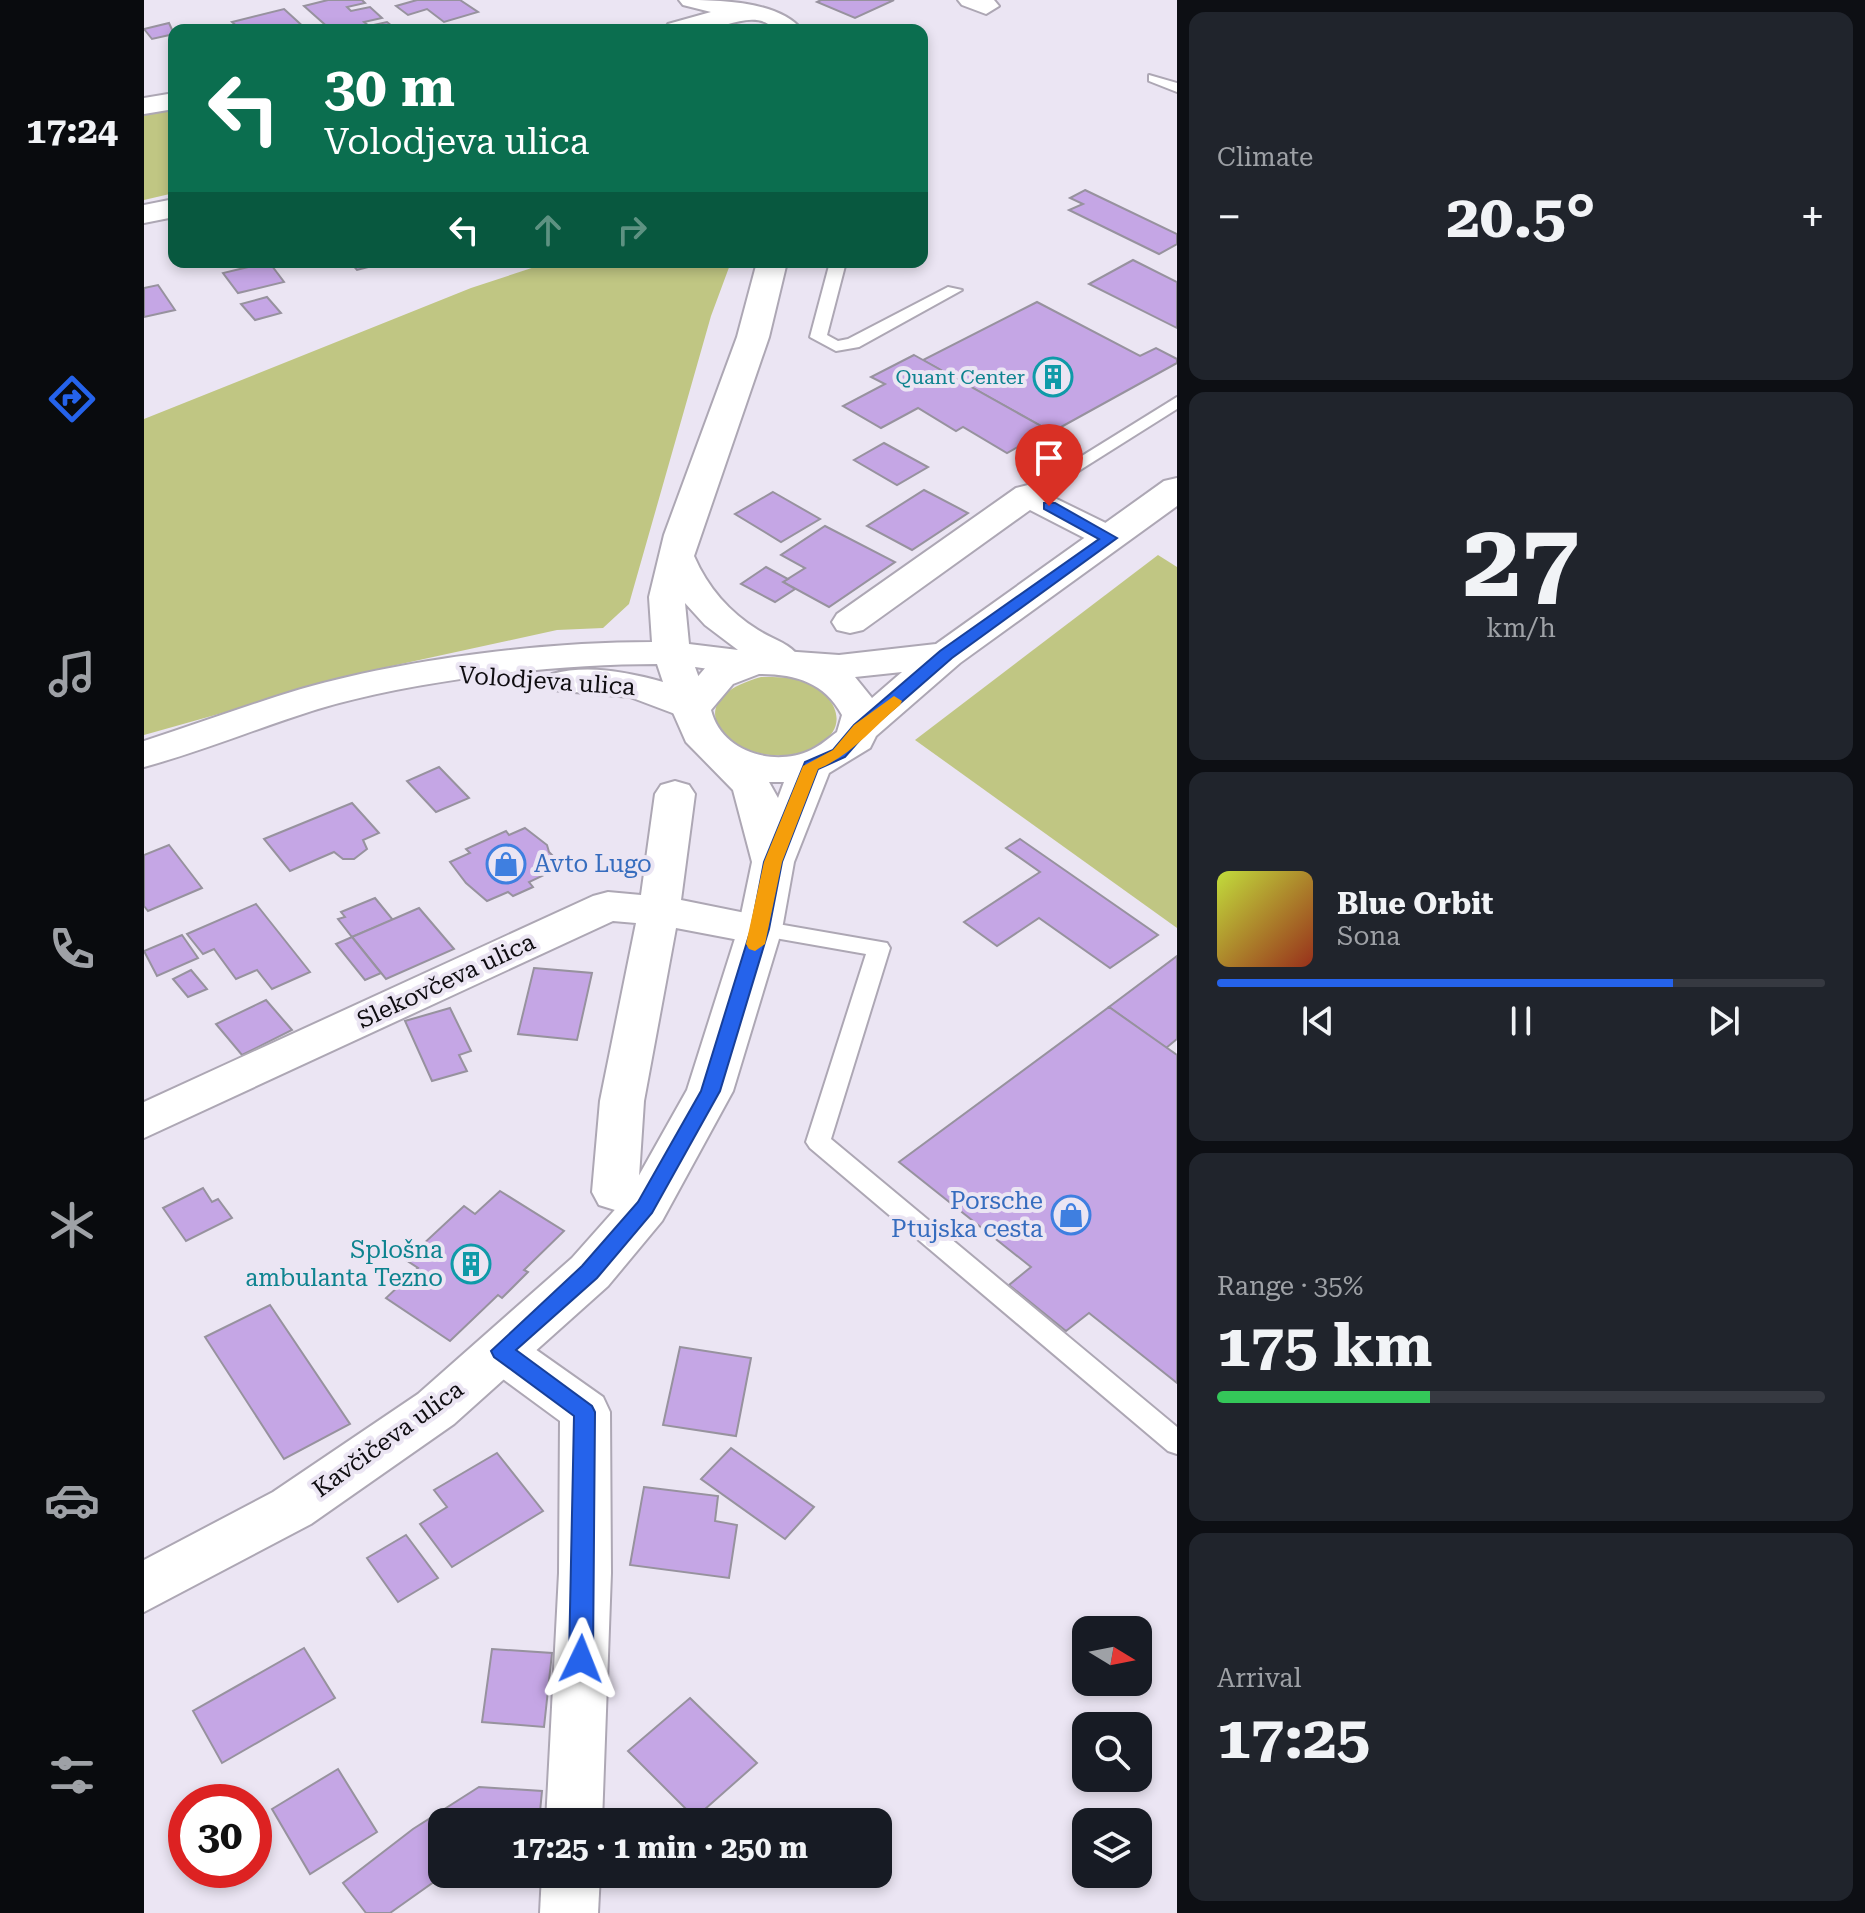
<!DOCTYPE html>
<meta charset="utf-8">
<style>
body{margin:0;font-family:"Roboto Serif",serif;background:#20242c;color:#f1f3f6;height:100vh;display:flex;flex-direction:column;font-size:30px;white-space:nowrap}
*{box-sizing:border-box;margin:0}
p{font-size:26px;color:#9ea1a6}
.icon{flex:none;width:44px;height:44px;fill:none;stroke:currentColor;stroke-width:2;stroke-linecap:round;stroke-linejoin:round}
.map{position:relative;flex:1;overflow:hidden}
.side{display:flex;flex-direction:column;gap:12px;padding:12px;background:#0d0f14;width:688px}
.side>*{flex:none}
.hud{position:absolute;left:24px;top:24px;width:760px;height:244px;border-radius:16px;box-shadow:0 4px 12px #0003;background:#0b6e4f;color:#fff;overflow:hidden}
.needle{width:52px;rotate:100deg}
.fabs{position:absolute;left:928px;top:1616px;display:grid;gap:16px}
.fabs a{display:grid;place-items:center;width:80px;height:80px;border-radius:16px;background:#171b24;box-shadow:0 4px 12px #0003;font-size:40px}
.speed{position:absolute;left:24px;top:1784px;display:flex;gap:16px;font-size:40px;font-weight:700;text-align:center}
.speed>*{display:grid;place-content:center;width:104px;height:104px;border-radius:50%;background:#171b24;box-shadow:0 4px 12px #0003;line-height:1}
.speed .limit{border:12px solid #d22;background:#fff;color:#111}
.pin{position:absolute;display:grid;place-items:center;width:68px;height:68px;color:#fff;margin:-82px -34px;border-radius:50% 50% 50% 0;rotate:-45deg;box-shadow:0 0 8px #0007}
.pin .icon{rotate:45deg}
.me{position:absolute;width:88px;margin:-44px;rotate:2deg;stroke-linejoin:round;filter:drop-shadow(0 0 6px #0008)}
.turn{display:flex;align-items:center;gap:28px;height:168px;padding:0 24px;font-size:36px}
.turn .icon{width:104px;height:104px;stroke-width:2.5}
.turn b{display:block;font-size:56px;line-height:68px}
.lanes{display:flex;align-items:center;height:76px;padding:0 24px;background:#0003;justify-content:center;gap:40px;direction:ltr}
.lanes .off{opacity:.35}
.big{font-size:60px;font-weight:700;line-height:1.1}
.side .card{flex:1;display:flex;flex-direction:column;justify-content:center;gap:12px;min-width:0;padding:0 28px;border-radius:16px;background:#20242c}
.side .dial{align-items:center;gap:0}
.dial b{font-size:104px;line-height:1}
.song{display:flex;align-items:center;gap:24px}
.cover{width:96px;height:96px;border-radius:12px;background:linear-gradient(135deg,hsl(70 70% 55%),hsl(10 70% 35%))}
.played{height:8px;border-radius:4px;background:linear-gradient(90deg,#2563eb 75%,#363941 75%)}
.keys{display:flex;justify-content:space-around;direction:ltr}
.heat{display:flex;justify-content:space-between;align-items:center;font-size:44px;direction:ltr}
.charge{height:12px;border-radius:6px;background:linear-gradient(90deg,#34c759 35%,#363941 0)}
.trip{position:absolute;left:284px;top:1808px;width:464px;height:80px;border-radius:16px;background:#171b24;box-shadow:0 4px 12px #0003;font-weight:700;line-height:80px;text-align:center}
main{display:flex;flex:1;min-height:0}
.tab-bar{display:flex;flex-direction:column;width:144px;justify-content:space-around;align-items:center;background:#090b0e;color:#9ea1a6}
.tab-bar .icon{width:56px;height:56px}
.tab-bar .current{color:#2563eb}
.tab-bar b{font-size:36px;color:#f1f3f6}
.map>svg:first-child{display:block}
</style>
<main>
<nav class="tab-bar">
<b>17:24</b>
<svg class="icon current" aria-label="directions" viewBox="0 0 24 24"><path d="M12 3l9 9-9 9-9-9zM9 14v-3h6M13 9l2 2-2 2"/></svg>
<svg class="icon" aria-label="music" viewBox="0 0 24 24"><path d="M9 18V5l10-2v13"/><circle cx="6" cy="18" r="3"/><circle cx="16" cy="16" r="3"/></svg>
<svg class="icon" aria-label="phone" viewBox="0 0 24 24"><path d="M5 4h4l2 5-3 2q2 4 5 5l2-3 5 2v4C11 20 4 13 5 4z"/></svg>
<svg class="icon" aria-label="climate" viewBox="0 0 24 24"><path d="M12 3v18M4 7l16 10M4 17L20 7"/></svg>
<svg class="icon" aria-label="car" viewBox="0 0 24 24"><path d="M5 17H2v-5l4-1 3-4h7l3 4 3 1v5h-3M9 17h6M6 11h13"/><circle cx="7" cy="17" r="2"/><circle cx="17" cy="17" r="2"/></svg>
<svg class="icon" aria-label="filters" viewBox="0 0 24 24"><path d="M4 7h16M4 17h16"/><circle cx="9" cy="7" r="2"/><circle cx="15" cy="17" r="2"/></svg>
</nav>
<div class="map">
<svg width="1033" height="1913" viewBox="0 0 1033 1913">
<rect width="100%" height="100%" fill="#ebe5f3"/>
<g fill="#c0c683">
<path d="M30 109V193L0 200V115Z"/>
<path d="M406 262H587L567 316 485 604 459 628 413 630 234 669 0 735V419L327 288Z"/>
<path d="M1014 555 1033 567V928L771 740Z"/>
<path d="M617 677C631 677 646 677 659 681 689 692 708 724 676 744 611 785 512 706 617 677Z"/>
</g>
<g fill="#c5a6e5" stroke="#97929e" stroke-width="2">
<path d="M184 0H218L221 3 203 7 207 11 226 7 238 18 220 22 225 26 243 22 253 30H187L160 6Z"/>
<path d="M273 0H316L334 12 300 22 283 9 264 15 252 6Z"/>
<path d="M677 0H750L711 18 673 2Z"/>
<path d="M140 9 163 30H121L117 26 97 30 88 22Z"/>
<path d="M25 23 30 34 8 39 0 29Z"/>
<path d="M941 190 1033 234V244L1015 254 925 210 939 204 926 198Z"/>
<path d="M989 260 1033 282V328L945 284Z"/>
<path d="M125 262 140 282 94 293 79 273Z"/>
<path d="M206 262H244L213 270Z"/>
<path d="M14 285 31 310 0 317V288Z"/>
<path d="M123 297 137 313 111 320 97 304Z"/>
<path d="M893 302 996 356 1012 348 1033 359V363L908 432 779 360Z"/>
<path d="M770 355 779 360 904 430 863 453 819 427 812 431 774 408 737 428 699 406 741 384 727 377Z"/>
<path d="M740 443 784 467 753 485 710 460Z"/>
<path d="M780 490 824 513 768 550 723 526Z"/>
<path d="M629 492 676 519 637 542 591 514Z"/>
<path d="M681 526 751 562 685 607 639 582 661 568 637 555Z"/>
<path d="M622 567 644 579 639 582 651 589 631 602 597 584Z"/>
<path d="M295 767 325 798 292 812 263 781Z"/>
<path d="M208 803 235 833 219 840 223 849 210 859H199L190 852 146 871 120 839Z"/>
<path d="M381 828 403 845 405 852 419 866 385 882 389 887 369 896 364 892 343 901 322 883 306 862 326 853 322 849 362 831 365 835Z"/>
<path d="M876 839 1014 935 966 968 895 918 853 946 820 922 896 872 862 848Z"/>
<path d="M25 845 58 888 4 911 0 906V855Z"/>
<path d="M231 898 249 920 208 937 194 919 201 917 197 912Z"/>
<path d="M112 904 166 972 128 989 113 970 92 979 70 949 59 954 43 934Z"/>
<path d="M275 908 310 949 242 979 208 937Z"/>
<path d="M38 935 54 958 13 976 0 951Z"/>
<path d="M208 937 237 973 221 980 192 944Z"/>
<path d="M1033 956V1039L1022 1048 965 1007Z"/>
<path d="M390 968 448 973 433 1040 374 1034Z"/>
<path d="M47 970 63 989 44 997 29 979Z"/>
<path d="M122 1000 148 1030 98 1055 72 1024Z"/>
<path d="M965 1007 1033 1055V1383L945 1313 922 1331 865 1285 887 1267 755 1162Z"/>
<path d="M306 1008 327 1051 315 1055 323 1071 288 1081 261 1021Z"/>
<path d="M59 1188 68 1202 74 1199 88 1218 42 1241 19 1208Z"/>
<path d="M356 1191 420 1231 380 1270 384 1272 358 1298 354 1295 306 1341 242 1298 274 1268 262 1260 320 1206 331 1214Z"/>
<path d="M126 1305 206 1424 140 1459 61 1337Z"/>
<path d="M536 1347 607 1358 592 1436 519 1425Z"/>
<path d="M587 1448 670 1507 641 1539 557 1479Z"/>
<path d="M353 1453 399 1511 308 1567 276 1524 303 1507 290 1490Z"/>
<path d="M500 1487 574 1496 571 1521 593 1525 585 1578 486 1565Z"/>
<path d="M262 1535 294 1578 254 1602 223 1558Z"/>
<path d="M160 1648 191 1698 78 1763 49 1711Z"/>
<path d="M348 1649 408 1653 400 1727 338 1722Z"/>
<path d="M546 1698 613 1763 551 1818 484 1751Z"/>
<path d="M194 1769 233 1832 166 1874 128 1809Z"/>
<path d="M335 1787 398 1791 395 1822H298L301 1874 246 1913H222L199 1883 269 1829Z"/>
</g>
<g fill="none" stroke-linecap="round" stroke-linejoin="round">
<defs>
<g id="service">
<path d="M1005 75 1033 83V92L1005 81Z"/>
<path d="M686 262H702L683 335 694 341 704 339 804 287 818 290 715 347 692 351 666 337Z"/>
<path d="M1033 397V409L890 499 884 500 875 495Z"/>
<path d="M616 921 743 943 746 948 687 1139 1033 1427V1454L1024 1451 666 1148 662 1142 722 954 608 934 605 929Z"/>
</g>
<g id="minor">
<path d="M535 0C573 0 634 0 658 30H631C613 8 581 28 558 30 546 31 533 30 520 30L524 24 567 12 539 5Z"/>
<path d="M814 0H850L855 6 842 14 818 5Z"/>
<path d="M30 93V109L0 114V98Z"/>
<path d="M30 199V217L0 223V205Z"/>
<path d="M613 262H643L625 337 550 556C564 588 585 612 614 630 628 639 646 643 655 657L650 665 637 668 624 665 620 671 607 675 551 667 566 708 560 717 547 720 486 697 408 690 402 682 408 674C443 664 484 672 519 682L513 664C410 664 272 680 174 709 116 727 59 751 0 767V741C52 724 104 705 157 689 262 659 398 642 508 642L505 597 520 535 593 337ZM541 603 561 625 594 650 545 644Z"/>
<path d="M884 485 978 531 983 538 978 545 966 548 954 545 886 510 719 630 706 633 693 630 688 622 693 614 872 488Z"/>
<path d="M531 781 545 785 551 794 537 900 631 919 637 929 631 939 616 944 532 928 500 1101 494 1192 487 1205 471 1210 455 1205 448 1192 456 1101 492 923 469 921 0 1138V1102L449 896 464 892 497 895 511 794 517 785Z"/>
<path d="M357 1331 374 1337 459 1397 466 1412 467 1573 458 1822H402L415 1573 416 1421 340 1365 333 1351 340 1337Z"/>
<path d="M398 1874H456L454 1913H396Z"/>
</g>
<path id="tertiary" d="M1033 478V506L816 663 732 736 726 748 685 773 650 862 638 929 589 1091 518 1221 464 1286 310 1424 167 1524 0 1612V1560L129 1492 274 1394 428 1258 484 1195 543 1090 594 929 608 862 589 790 542 742 527 708 562 667 610 649 695 655 792 644 1020 481ZM758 672 728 698 711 677ZM615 674C651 674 680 682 698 715L693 732C685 738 676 746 667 750 629 768 577 751 567 710L589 684ZM625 782H640L634 798Z"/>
</defs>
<use href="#service" stroke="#ada7b4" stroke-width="4"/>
<use href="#minor" stroke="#ada7b4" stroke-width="4"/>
<use href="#tertiary" stroke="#ada7b4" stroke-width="4"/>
<use href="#service" fill="#fff" fill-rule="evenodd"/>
<use href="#minor" fill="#fff" fill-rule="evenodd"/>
<use href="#tertiary" fill="#fff" fill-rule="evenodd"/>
</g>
<path fill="#2563eb" stroke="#184099" stroke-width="2" d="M900 503H911L973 538 808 658 722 733 701 757 674 769 638 862 625 929 576 1091 508 1213 453 1278 372 1350 448 1406 451 1412 449 1659 445 1666 437 1670 429 1666 425 1659 430 1416 350 1357 347 1351 438 1266 494 1202 557 1091 607 929 620 862 661 762 689 750 710 725 796 651 955 539 900 509Z"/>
<path fill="#f59e0b" d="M750 696 758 701 756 705C728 728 708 755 674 769L638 862 621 944 611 951 605 949 602 944 620 862 659 766 689 750 710 725Z"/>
<defs>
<symbol id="building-ring" viewBox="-11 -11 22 22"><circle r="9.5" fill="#ebe5f3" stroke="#0f9aa8" stroke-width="1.5"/><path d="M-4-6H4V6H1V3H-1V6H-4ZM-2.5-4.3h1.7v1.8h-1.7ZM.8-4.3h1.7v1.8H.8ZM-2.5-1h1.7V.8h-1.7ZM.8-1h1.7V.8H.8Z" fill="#0f9aa8"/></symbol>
<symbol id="shop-ring" viewBox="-11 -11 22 22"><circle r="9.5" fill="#ebe5f3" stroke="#3f7fe0" stroke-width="1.5"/><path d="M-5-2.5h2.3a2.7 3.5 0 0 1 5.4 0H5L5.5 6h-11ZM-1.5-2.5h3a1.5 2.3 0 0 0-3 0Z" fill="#3f7fe0"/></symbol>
</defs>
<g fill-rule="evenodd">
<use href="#building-ring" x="887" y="355" width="44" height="44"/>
<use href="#shop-ring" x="340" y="842" width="44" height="44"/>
<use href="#shop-ring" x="905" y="1193" width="44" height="44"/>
<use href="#building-ring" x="305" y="1242" width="44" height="44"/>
</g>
<g text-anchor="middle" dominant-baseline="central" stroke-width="8" stroke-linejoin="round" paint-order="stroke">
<g font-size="20" fill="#0d838f" stroke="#ebe5f3" text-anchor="end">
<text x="881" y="377">Quant Center</text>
</g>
<g font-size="24" fill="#0f0d11" stroke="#ebe5f3">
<text transform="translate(403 681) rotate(4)">Volodjeva ulica</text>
<text transform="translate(302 981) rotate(-25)">Slekovčeva ulica</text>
<text transform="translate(244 1439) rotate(-36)">Kavčičeva ulica</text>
</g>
<g font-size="24" fill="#366cbe" stroke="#ebe5f3" text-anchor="start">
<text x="390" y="864">Avto Lugo</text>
<text x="899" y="1201" text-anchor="end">Porsche<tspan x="899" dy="28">Ptujska cesta</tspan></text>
</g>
<g font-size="24" fill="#0d838f" stroke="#ebe5f3" text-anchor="end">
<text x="299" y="1250">Splošna<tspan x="299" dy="28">ambulanta Tezno</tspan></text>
</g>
</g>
</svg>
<div class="fabs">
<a><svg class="needle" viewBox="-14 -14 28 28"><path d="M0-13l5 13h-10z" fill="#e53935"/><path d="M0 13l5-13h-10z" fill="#9ea1a6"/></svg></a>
<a><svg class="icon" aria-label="search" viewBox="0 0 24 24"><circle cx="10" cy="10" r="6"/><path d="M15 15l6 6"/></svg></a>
<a><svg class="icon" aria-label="layers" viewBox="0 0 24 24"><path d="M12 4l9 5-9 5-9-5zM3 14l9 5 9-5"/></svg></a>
</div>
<div class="speed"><div class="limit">30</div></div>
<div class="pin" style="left:905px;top:506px;background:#d93025"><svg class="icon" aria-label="arrive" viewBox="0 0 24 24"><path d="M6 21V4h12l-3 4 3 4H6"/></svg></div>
<svg class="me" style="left:437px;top:1659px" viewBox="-20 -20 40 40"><path d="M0-17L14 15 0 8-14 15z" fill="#2563eb" stroke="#fff" stroke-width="4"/></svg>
<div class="trip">17:25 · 1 min · 250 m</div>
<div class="hud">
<div class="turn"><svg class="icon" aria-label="left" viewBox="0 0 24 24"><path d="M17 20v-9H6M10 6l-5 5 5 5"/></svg><div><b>30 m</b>Volodjeva ulica</div></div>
<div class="lanes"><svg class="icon" aria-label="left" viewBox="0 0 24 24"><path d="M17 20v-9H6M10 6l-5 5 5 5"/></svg><svg class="icon off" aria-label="ahead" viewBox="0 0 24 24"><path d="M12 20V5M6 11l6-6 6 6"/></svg><svg class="icon off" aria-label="right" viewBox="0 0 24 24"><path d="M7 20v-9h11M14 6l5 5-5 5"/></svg></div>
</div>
</div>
<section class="side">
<div class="card"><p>Climate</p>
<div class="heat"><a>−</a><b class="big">20.5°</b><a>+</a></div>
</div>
<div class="card dial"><b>27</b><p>km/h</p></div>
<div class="card">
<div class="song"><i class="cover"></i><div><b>Blue Orbit</b><p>Sona</p></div></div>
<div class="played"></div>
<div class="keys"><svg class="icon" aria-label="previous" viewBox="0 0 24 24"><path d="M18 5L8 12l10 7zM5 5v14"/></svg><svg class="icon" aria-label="pause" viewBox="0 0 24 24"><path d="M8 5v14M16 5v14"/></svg><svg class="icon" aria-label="next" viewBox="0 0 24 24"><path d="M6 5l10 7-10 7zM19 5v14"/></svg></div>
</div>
<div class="card"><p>Range · 35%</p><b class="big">175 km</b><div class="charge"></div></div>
<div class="card"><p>Arrival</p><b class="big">17:25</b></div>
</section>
</main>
